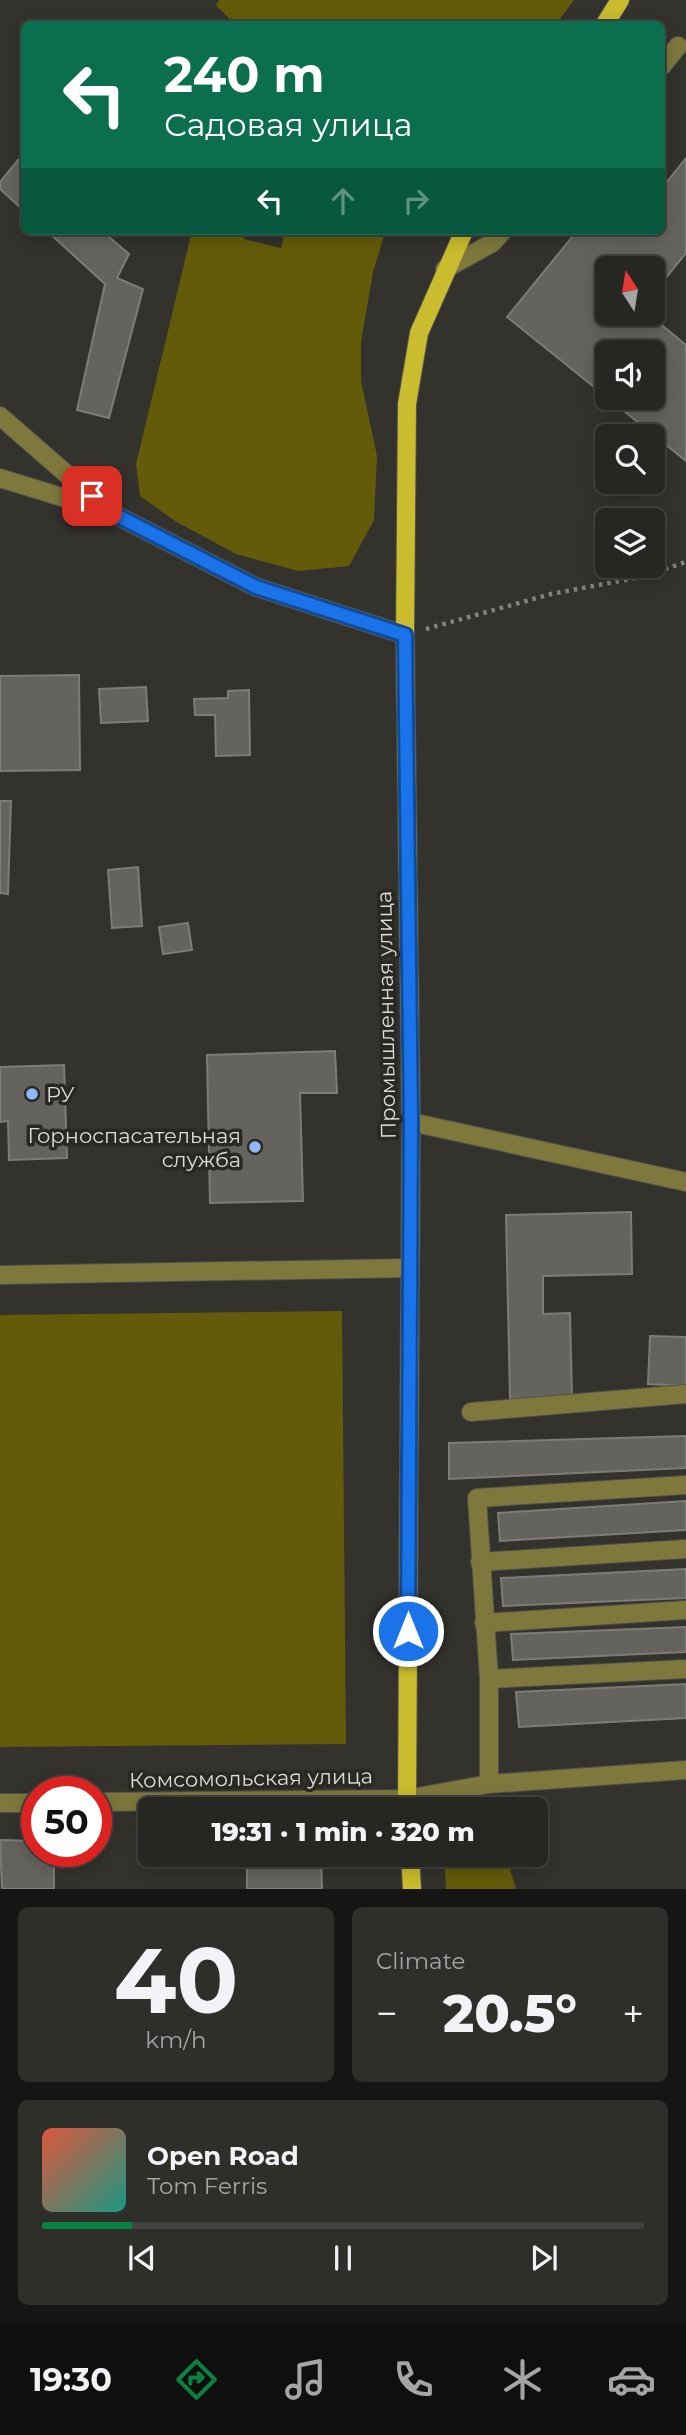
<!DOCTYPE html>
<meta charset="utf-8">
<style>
body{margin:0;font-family:Montserrat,sans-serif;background:#2e2e2a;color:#f1f3f6;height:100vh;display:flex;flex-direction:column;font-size:26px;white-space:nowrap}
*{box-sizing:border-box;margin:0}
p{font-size:23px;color:#a4a5a5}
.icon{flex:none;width:38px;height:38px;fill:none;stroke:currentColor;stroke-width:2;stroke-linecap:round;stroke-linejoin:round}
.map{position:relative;height:1889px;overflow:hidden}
.details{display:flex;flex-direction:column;gap:18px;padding:18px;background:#151513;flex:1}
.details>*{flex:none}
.guide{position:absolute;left:21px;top:21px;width:644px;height:214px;border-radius:10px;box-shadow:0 4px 18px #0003,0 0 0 2px #424340;background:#0b6e4f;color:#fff;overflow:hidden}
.needle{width:46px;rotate:348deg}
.tools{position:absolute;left:595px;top:256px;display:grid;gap:14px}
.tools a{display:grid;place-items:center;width:70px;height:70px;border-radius:10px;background:#262622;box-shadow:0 4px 18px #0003,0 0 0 2px #424340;font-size:35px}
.speed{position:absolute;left:21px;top:1776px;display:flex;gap:14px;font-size:35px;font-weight:700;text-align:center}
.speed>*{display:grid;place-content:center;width:91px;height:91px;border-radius:50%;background:#262622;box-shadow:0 4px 18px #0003,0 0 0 2px #424340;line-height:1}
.speed .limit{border:10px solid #d22;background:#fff;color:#111}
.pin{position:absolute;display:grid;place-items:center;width:60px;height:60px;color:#fff;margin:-30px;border-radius:14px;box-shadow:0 4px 10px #0006}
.me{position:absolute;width:77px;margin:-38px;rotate:0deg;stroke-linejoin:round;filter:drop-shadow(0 0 5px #0008)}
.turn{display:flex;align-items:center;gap:24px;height:147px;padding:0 28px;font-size:32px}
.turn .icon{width:91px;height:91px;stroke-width:2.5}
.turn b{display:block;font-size:49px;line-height:60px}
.lanes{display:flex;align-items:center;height:66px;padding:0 28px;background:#0003;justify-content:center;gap:35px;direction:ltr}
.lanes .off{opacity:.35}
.big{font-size:52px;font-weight:800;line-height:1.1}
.details .tile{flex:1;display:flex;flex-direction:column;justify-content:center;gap:10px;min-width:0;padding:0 24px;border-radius:10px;background:#2e2e2a}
.details .dial{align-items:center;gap:0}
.dial b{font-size:91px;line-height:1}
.song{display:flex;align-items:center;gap:21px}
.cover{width:84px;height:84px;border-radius:10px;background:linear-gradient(135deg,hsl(10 70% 55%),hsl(170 70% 35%))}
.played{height:7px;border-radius:4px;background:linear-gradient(90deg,#0b8043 15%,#424340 15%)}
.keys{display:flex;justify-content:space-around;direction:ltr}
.heat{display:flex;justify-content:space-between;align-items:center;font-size:38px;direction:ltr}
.details .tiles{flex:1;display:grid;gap:18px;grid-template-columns:1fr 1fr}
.tile:last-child{grid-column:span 2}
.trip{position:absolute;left:138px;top:1797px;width:410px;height:70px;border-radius:10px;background:#262622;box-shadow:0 4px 18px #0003,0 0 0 2px #424340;font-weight:800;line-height:70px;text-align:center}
.menu{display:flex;height:112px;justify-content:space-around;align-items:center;background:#0f0f0e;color:#a4a5a5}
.menu .icon{width:49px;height:49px}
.menu .active{color:#0b8043}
.menu b{font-size:32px;color:#f1f3f6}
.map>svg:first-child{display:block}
</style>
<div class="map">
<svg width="686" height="1889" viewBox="0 0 686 1889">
<rect width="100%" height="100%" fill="#33322d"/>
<g fill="#635b0a">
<path d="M219 0H574L556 24H234L216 5Z"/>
<path d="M192 231H241L244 239 281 248 285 231H338L347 236H384L373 272 361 342V381L377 456 374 520 349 566 298 571 236 554 175 521 140 496 136 464Z"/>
<path d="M342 1311 346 1744 0 1747V1315Z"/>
<path d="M444 1855H506L516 1889H446Z"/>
</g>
<g fill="#64635d" stroke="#7d7c75" stroke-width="2" fill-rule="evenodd">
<path d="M686 158V253L653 294V268H607V313H647L686 345V461L507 317 577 231H662V188ZM607 352H653V397H607Z"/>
<path d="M18 160 24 166V211L0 189V182Z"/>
<path d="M47 231H102L129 254 117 278 143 289 109 418 77 410 105 284Z"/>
<path d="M79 675 80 770 0 771V676Z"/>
<path d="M146 687 148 721 101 723 99 689Z"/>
<path d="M249 690 250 755 216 756 215 715H195L194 699 228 698V691Z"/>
<path d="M0 801H11L8 894 0 893Z"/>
<path d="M138 867 142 926 112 928 108 870Z"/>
<path d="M188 923 192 950 163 954 159 927Z"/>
<path d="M335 1051 337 1093H300L303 1201 210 1203 207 1055Z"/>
<path d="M64 1065 67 1158 9 1160 8 1121 0 1122V1067Z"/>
<path d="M631 1212 632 1274 543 1276V1314L570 1313 572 1398 510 1399 506 1215Z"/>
<path d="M650 1336 686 1337V1386L648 1384Z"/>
<path d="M686 1436V1468L449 1479V1443Z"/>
<path d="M686 1501V1530L500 1541 498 1513Z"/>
<path d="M686 1569V1598L503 1606 501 1578Z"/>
<path d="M686 1627V1652L513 1660 511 1634Z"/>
<path d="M686 1684V1718L519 1727 516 1692Z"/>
<path d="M0 1840 37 1841V1852H54V1889H2Z"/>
<path d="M247 1855H321L322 1889H247Z"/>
</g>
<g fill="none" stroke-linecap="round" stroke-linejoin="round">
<defs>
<g id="minor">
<path d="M662 66 678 46"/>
<path d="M445 269 492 243 503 231"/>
<path d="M0 416 110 512 256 587 405 635"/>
<path d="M0 478 104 510"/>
<path d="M411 1122 686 1182"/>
<path d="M0 1275 409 1268"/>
<path d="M471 1412 686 1394"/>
<path d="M480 1562 686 1549"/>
<path d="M484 1623 686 1610"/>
<path d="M489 1679 686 1669"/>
<path d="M489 1784V1679L477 1498 686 1485"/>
<path d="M96 1802 407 1799 489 1784 686 1770"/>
<path d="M0 1803H37"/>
</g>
<g id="major">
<path d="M605 24 620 0"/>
<path d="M407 1810 411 1122 405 635 407 404 419 333 464 231"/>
<path d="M410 1855 412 1889"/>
</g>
</defs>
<use href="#minor" stroke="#51514c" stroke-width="20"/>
<use href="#major" stroke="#51514c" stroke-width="20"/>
<path stroke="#84837f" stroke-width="4.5" stroke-dasharray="3.5 5" stroke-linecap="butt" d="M426 629 551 594 641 577 686 562"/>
<use href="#minor" stroke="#7e783d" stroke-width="18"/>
<use href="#major" stroke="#cabc2e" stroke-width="18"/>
</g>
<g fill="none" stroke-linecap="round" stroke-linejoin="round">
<defs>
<path id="route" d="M92 496 110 512 256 587 405 635 411 1122 408 1631"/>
</defs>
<use href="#route" stroke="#114b97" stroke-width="18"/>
<use href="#route" stroke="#1a73e8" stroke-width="12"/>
</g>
<g fill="#92b7fd" stroke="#292823" stroke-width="2.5">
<circle cx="32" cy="1094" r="7"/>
<circle cx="255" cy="1147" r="7"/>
</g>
<g text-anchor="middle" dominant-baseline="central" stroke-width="7" stroke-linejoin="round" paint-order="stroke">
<g font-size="21" fill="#dcdcd8" stroke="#292823">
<text transform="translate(386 1015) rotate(-91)">Промышленная улица</text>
<text transform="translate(251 1778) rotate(-1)">Комсомольская улица</text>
</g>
<g font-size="21" fill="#dcdcd8" stroke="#292823" text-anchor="start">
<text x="46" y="1094">РУ</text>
<text x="241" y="1135" text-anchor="end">Горноспасательная<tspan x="241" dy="24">служба</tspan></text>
</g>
</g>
</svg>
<div class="tools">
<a><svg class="needle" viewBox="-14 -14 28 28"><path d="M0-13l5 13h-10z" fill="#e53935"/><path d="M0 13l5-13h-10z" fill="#a4a5a5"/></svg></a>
<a><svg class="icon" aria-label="sound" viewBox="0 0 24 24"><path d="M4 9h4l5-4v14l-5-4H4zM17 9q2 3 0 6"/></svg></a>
<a><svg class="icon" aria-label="search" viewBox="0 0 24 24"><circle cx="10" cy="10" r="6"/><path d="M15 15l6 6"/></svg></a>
<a><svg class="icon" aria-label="layers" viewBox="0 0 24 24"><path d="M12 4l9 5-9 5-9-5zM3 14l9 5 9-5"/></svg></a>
</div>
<div class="speed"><div class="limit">50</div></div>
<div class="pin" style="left:92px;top:496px;background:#d93025"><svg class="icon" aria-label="arrive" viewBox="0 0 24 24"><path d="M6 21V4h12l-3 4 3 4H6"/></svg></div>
<svg class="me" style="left:408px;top:1631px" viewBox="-20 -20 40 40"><circle r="17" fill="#1a73e8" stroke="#fff" stroke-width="3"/><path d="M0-11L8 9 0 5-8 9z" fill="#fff"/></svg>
<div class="trip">19:31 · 1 min · 320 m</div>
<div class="guide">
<div class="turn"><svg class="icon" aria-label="left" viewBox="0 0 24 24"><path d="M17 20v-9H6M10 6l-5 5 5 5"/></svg><div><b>240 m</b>Садовая улица</div></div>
<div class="lanes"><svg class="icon" aria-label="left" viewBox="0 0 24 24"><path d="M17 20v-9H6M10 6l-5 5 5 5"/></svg><svg class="icon off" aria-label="ahead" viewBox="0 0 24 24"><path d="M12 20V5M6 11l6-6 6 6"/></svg><svg class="icon off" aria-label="right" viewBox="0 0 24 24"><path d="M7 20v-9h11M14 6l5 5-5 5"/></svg></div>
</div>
</div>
<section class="details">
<div class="tiles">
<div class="tile dial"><b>40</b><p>km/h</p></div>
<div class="tile"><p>Climate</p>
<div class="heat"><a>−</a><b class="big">20.5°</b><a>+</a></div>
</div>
<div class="tile">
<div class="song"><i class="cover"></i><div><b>Open Road</b><p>Tom Ferris</p></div></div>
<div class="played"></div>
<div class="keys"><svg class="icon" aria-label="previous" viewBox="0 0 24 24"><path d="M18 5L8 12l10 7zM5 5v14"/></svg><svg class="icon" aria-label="pause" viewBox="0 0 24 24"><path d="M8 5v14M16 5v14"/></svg><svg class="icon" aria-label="next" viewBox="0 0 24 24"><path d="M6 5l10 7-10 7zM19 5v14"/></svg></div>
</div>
</div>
</section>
<nav class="menu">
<b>19:30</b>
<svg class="icon active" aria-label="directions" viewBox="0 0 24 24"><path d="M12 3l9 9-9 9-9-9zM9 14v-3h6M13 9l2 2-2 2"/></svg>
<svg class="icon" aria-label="music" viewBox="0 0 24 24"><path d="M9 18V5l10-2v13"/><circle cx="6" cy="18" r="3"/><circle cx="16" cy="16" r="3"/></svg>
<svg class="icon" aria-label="phone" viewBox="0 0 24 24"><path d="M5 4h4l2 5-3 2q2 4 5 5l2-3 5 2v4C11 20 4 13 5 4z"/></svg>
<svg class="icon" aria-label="climate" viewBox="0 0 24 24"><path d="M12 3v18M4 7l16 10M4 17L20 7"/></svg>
<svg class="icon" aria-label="car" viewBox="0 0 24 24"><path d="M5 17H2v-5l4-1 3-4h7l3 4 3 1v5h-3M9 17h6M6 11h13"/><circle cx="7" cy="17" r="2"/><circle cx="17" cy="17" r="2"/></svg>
</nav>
